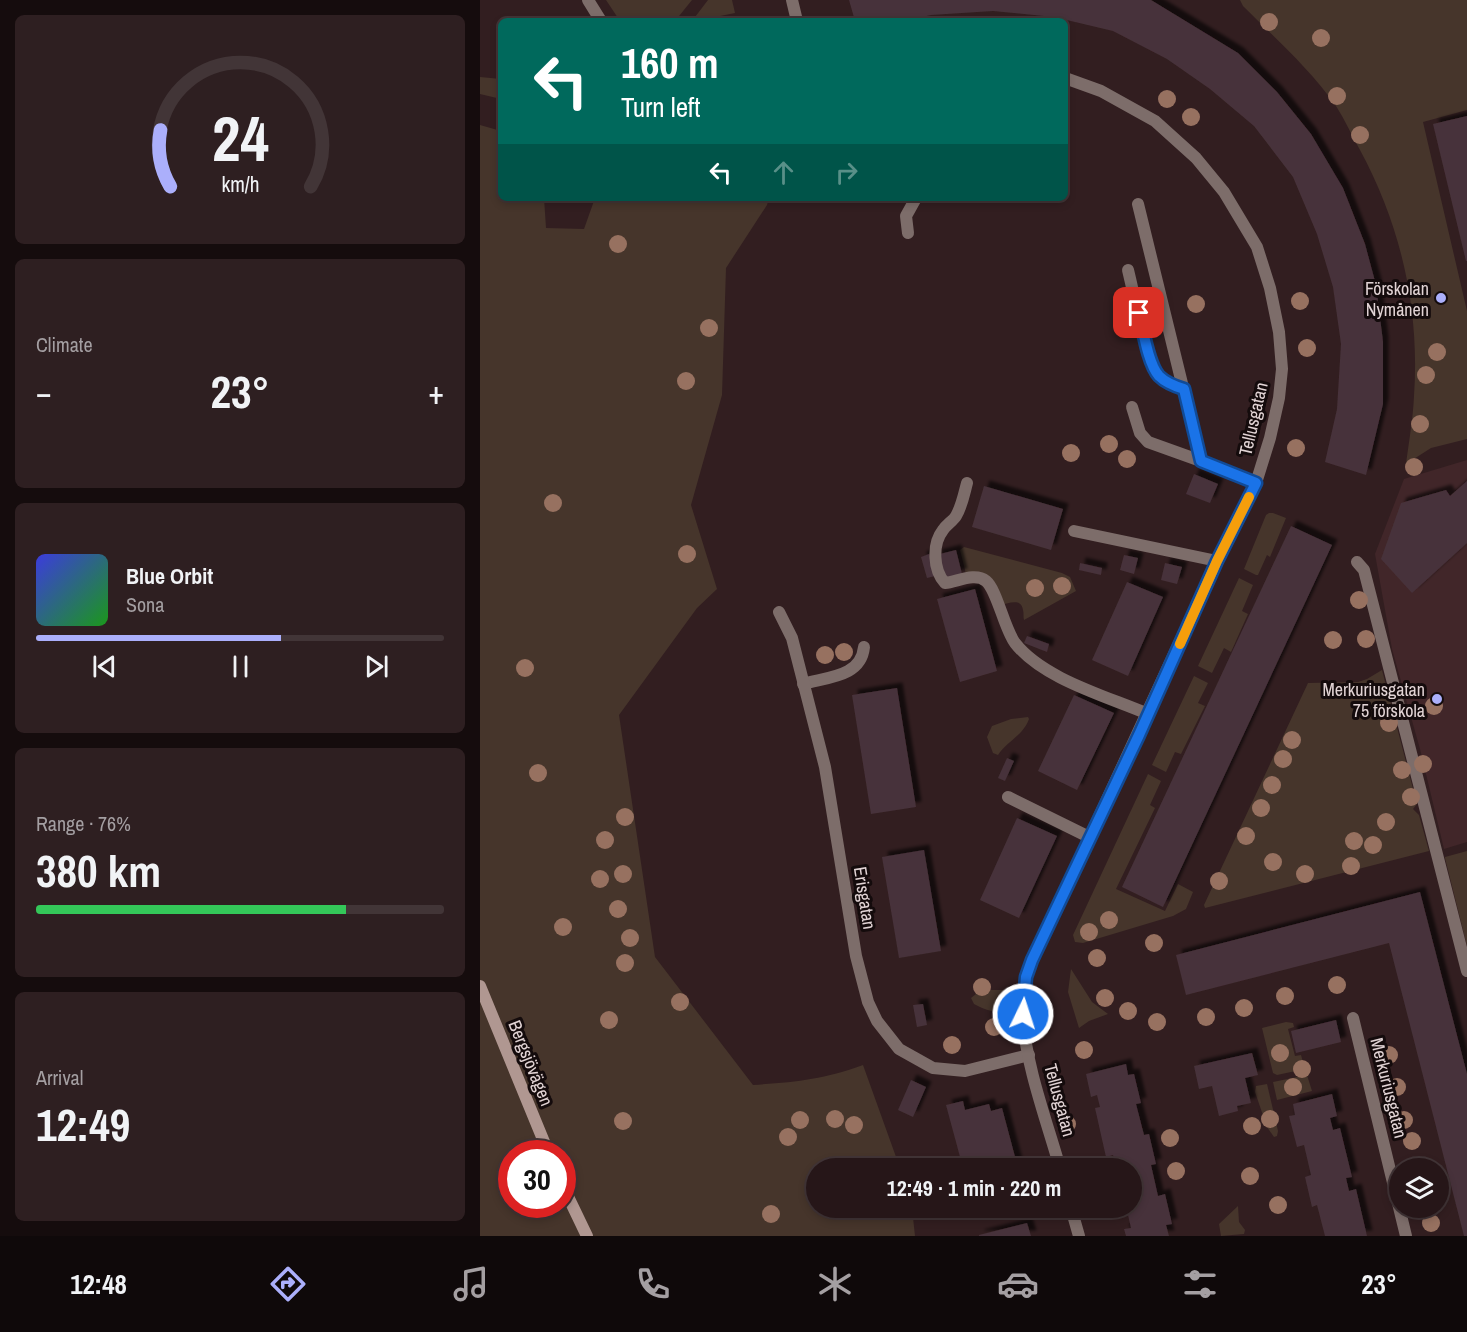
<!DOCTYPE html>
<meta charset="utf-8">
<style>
body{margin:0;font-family:"Archivo Narrow",sans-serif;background:#2e1f21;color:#f1f3f6;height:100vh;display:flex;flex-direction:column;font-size:22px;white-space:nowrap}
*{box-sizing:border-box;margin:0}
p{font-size:20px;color:#a49fa2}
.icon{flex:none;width:33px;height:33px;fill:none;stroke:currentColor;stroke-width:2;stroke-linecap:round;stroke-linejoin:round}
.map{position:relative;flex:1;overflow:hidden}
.details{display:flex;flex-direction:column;gap:15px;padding:15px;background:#150c0d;width:480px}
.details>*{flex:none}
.top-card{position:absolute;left:18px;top:18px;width:570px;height:183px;border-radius:9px;box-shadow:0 3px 9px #0003,0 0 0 2px #423537;background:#00695c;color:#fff;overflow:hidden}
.fabs{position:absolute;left:909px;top:1158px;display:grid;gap:12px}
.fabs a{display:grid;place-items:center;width:60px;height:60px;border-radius:50%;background:#261618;box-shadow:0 3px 9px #0003,0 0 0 2px #423537;font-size:30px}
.speed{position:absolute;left:18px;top:1140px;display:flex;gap:12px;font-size:30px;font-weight:700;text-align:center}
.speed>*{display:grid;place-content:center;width:78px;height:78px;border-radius:50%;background:#261618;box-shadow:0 3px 9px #0003,0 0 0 2px #423537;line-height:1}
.speed .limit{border:9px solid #d22;background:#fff;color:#111}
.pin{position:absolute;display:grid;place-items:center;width:51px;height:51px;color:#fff;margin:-26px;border-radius:12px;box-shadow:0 3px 9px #0006}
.me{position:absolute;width:66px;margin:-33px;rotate:4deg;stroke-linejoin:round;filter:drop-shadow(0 0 4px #0008)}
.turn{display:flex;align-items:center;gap:21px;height:126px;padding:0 24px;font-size:27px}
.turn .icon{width:78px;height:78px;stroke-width:2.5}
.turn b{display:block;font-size:42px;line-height:51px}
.lanes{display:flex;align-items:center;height:57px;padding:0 24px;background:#0003;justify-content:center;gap:30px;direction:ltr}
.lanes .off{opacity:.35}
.big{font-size:45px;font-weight:700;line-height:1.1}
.details .card{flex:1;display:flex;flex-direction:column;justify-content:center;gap:9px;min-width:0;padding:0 21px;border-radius:9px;background:#2e1f21}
.details .dial{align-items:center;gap:0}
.dial svg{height:156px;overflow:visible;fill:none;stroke:#423537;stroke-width:7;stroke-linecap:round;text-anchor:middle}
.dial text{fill:#f1f3f6;stroke:none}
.song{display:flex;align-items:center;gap:18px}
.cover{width:72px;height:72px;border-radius:9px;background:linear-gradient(135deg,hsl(240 70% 55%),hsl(120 70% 35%))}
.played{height:6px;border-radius:3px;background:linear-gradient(90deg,#abaffb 60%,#423537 60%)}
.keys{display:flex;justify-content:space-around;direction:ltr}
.heat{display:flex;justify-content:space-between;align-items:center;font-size:33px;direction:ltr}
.charge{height:9px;border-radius:4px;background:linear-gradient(90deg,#34c759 76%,#423537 0)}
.trip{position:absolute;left:326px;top:1158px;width:336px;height:60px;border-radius:30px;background:#261618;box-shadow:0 3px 9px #0003,0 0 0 2px #423537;font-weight:700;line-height:60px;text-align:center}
.dock{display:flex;height:96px;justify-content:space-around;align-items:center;background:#0f090a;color:#a49fa2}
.dock .icon{width:42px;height:42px}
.dock .current{color:#abaffb}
.dock b{font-size:27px;color:#f1f3f6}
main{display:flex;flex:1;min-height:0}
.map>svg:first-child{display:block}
</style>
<main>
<section class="details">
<div class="card dial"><svg viewBox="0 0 100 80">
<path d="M14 69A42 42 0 1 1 86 69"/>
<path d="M14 69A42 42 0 0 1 9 40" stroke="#abaffb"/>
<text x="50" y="56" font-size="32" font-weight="700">24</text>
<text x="50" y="72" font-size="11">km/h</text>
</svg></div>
<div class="card"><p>Climate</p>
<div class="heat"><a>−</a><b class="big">23°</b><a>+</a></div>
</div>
<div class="card">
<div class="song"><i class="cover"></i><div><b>Blue Orbit</b><p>Sona</p></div></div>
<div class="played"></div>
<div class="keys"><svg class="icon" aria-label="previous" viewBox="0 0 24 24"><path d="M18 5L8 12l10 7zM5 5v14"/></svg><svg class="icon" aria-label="pause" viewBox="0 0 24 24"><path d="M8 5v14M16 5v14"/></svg><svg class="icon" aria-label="next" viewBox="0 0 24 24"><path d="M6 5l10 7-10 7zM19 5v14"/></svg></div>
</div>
<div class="card"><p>Range · 76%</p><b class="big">380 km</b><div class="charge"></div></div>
<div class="card"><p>Arrival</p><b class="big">12:49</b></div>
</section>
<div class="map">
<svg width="987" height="1236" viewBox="0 0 987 1236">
<defs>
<filter id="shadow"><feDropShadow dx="5.5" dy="-5.5" stdDeviation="1.5" flood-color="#0009"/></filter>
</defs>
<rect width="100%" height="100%" fill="#321e20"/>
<path fill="#412629" d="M987 460V842L964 849 940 749 912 649 895 554 924 479Z"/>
<g fill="#46352b" fill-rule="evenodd">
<path d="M126 0H212L195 21H140Z"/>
<path d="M228 0H252L255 13 235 17V21H212Z"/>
<path d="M760 0H987V110L943 122 987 311V439L951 448 926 464C929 441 933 419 934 396 940 309 921 226 880 150 872 136 865 120 856 106 830 69 795 38 763 6Z"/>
<path d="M0 77 21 79V99L0 94Z"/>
<path d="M0 125 21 131V198H64L66 228 104 229 115 198H289L287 205 246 268 242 395 211 505 237 589 217 608 139 715 175 957 273 1085C315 1082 342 1080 383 1065L420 1168H336V1208H432L435 1236H0ZM32 1154H82V1204H32Z"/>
<path d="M789 513H793L806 518 790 557 787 555 778 575H776L764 569 786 515Z"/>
<path d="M484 547 582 573 590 577 596 591 544 620C543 617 544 613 543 610 541 597 528 604 519 605L515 589 486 574 480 550Z"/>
<path d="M759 578 773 585 762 611 768 614 751 652 744 648 732 673 718 666Z"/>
<path d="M902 670 937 804 933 809 939 815 949 851 725 908 724 905 828 683 878 682 887 679Z"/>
<path d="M714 676 728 683 718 703 725 706 701 754 695 752 686 772 672 765Z"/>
<path d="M548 717 549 719C543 736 527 741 518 755L513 753 507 737 512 726 531 719Z"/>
<path d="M668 774 681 781 670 805 675 808 636 889 685 911 698 884 713 892 706 909 693 916 603 943 595 942 593 935Z"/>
<path d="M987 851V946L965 858V857Z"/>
<path d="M591 969 612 1002 628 1014 609 1021 599 1028 588 992Z"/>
<path d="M501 990H525L524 1009C514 1014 503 1009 494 1004L491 998Z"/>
<path d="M806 1022 813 1023 814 1027 808 1029 815 1056 821 1055 825 1069 797 1075 793 1073 782 1028Z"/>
<path d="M827 1075 832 1091 797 1100 793 1082Z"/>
<path d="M787 1084 798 1131 797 1136 794 1137 787 1127 775 1092 776 1086Z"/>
<path d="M758 1206 759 1222 765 1230 764 1234 741 1236 739 1224Z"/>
</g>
<g fill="#47323a" filter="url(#shadow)">
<path d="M369 0H671L758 53 797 92 831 134 863 188 885 244 896 285 903 342V404L886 475 845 462 857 409 861 344 853 287 837 234 813 177 774 126 730 89 687 59 633 31 574 17 513 11 451 15 424 21H375Z"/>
<path d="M987 116V261H986L953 124Z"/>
<path d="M714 474 738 484 730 503 706 494Z"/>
<path d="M987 481V543L932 593 901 559 921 503 966 490 970 496Z"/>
<path d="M504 486 583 509 571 550 492 527Z"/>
<path d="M811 526 852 545 683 907 642 887Z"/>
<path d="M476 550 482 574 462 579 456 555Z"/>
<path d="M449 554 455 576 447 578 441 557Z"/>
<path d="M644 555 658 558 654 574 640 570Z"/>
<path d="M600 563 622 568 621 575 599 570Z"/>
<path d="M685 563 702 567 697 584 681 580Z"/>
<path d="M647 582 683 597 648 676 612 660Z"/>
<path d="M495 589 517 671 480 682 457 599Z"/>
<path d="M547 636 569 644 567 652 544 643Z"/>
<path d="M417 688 436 807 391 814 372 695Z"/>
<path d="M594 695 634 713 597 790 558 771Z"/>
<path d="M527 758 534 761 525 781 518 778Z"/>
<path d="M537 818 577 836 539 918 500 900Z"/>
<path d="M444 850 461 951 419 958 402 857Z"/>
<path d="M940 892 987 1074V1236H984L909 943 706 995 696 955Z"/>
<path d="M443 1004 447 1025 437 1027 433 1005Z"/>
<path d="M856 1020 861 1042 816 1053 811 1031Z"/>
<path d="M772 1053 778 1075 765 1078 771 1103 757 1106 758 1111 739 1116 732 1086 719 1089 714 1066Z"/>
<path d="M646 1064 648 1075 654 1074 661 1103 656 1104 664 1135 669 1134 676 1164 671 1165 678 1196 685 1194 692 1224 686 1225 689 1236H646L644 1229 651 1228 648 1215 641 1217 639 1208H651V1168H636L633 1155 626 1157 615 1108 620 1107 617 1095 611 1097 606 1074Z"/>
<path d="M431 1080 446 1087 433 1117 418 1110Z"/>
<path d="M852 1094 857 1116 850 1118 853 1130 860 1128 872 1177 866 1178 869 1191 876 1189 887 1236H845L837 1205 832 1207 825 1177 831 1175 824 1145 817 1147 809 1116 815 1115 813 1104Z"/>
<path d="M483 1101 485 1110 509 1104 511 1111 522 1108 538 1168H483L466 1105Z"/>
<path d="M494 1208H511L512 1211 496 1215Z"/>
<path d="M547 1223 551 1236H499V1235Z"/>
</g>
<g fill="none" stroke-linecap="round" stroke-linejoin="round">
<g stroke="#7d6d6a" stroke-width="12">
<path d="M658 204 721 461 776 483"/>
<path d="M428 233 426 216 436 198"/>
<path d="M648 270C653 290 668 364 679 376 686 383 694 386 704 389"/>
<path d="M652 407 660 433 668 442 721 461"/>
<path d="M487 483C484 494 482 506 476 516 473 521 467 524 463 530 452 544 453 570 465 583 477 582 495 572 506 581 517 590 524 628 535 643 563 679 626 696 668 714"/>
<path d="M594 531 737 561"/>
<path d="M877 562 884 570 987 971"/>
<path d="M323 684C348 677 381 677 384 647"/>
<path d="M528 797 609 837"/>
</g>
<g stroke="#7d6d6a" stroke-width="12">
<path d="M108 0 121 21"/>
<path d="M312 0 317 21"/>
<path d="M299 612 312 638 345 767 376 956 388 1002 397 1021 419 1049 453 1068 485 1071 549 1055"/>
<path d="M873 1018 926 1236"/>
<path d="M580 1168C567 1122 546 1066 543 1019 542 1005 544 991 545 977L737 561 776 483 790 438 799 398 802 369 799 332 790 288 777 247 744 192 716 158 675 121 621 91 585 78"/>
<path d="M591 1208 599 1236"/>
</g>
<g stroke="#b09791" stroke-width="12">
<path d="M0 986 69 1154"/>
<path d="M82 1184 107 1236"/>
</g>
</g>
<g fill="#977160">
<circle cx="789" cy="22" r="9"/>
<circle cx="841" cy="38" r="9"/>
<circle cx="857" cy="96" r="9"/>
<circle cx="687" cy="99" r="9"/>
<circle cx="711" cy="117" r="9"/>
<circle cx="880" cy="135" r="9"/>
<circle cx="138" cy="244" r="9"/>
<circle cx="820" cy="301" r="9"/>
<circle cx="716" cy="304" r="9"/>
<circle cx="229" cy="328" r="9"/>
<circle cx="827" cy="348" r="9"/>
<circle cx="957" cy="352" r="9"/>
<circle cx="946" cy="375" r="9"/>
<circle cx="206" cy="381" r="9"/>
<circle cx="940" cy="424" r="9"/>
<circle cx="629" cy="444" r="9"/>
<circle cx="816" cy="448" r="9"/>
<circle cx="591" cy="453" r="9"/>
<circle cx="647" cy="459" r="9"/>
<circle cx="934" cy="467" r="9"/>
<circle cx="73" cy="503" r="9"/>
<circle cx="207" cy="554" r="9"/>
<circle cx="582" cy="586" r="9"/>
<circle cx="555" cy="588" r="9"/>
<circle cx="879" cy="600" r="9"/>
<circle cx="886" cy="639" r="9"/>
<circle cx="853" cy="640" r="9"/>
<circle cx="364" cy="652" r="9"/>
<circle cx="345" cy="655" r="9"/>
<circle cx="45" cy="668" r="9"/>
<circle cx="954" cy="706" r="9"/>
<circle cx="909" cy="723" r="9"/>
<circle cx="812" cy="740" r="9"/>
<circle cx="803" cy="759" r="9"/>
<circle cx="943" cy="764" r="9"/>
<circle cx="922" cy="770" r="9"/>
<circle cx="58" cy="773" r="9"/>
<circle cx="792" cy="785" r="9"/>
<circle cx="931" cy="797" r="9"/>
<circle cx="781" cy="808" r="9"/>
<circle cx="145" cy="817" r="9"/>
<circle cx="906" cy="822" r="9"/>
<circle cx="766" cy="836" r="9"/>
<circle cx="125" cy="840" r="9"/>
<circle cx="874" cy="841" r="9"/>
<circle cx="893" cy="845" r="9"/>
<circle cx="793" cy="862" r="9"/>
<circle cx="871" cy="866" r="9"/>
<circle cx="143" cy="874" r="9"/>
<circle cx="825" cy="874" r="9"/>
<circle cx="120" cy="879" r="9"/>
<circle cx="739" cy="881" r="9"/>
<circle cx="138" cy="909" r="9"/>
<circle cx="629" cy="920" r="9"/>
<circle cx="83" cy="927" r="9"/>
<circle cx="609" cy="932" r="9"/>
<circle cx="150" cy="938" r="9"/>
<circle cx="674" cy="943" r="9"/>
<circle cx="617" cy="958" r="9"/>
<circle cx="145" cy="963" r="9"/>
<circle cx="857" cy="985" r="9"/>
<circle cx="502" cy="987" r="9"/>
<circle cx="805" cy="996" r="9"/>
<circle cx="625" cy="998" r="9"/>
<circle cx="200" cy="1002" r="9"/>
<circle cx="764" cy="1008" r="9"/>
<circle cx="648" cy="1011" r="9"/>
<circle cx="726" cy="1017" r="9"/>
<circle cx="129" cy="1020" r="9"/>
<circle cx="677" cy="1022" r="9"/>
<circle cx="514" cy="1027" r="9"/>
<circle cx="472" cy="1045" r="9"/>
<circle cx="604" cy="1050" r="9"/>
<circle cx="800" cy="1053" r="9"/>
<circle cx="909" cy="1055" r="9"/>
<circle cx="822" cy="1069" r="9"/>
<circle cx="813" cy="1087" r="9"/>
<circle cx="917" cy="1087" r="9"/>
<circle cx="355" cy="1119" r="9"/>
<circle cx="790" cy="1119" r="9"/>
<circle cx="320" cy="1120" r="9"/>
<circle cx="924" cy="1120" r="9"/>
<circle cx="143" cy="1121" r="9"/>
<circle cx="587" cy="1124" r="9"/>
<circle cx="374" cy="1125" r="9"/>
<circle cx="772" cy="1126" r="9"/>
<circle cx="308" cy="1137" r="9"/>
<circle cx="690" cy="1138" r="9"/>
<circle cx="932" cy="1141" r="9"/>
<circle cx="696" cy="1171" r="9"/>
<circle cx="770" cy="1176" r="9"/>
<circle cx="798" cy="1205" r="9"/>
<circle cx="291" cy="1214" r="9"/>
<circle cx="951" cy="1223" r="9"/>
</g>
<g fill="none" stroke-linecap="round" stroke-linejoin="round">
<defs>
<path id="route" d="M543 1014 546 977 552 960 659 735 737 561 776 483 721 461 704 389C694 386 686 383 679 376 668 364 663 329 659 313"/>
</defs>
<use href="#route" stroke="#114b97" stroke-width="15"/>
<use href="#route" stroke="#1a73e8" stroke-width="10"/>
<path stroke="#f59e0b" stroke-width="10" d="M700 644 737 561 769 497"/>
</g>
<g fill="#abaffb" stroke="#140b0c" stroke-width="2">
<circle cx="961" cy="298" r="6"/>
<circle cx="957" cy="699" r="6"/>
</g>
<g text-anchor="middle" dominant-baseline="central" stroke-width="6" stroke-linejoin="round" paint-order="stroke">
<g font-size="18" fill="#e2d4d5" stroke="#140b0c" text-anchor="end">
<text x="949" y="288">Förskolan<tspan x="949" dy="21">Nymånen</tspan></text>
<text x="945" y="689">Merkuriusgatan<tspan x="945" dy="21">75 förskola</tspan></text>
</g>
<g font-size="18" fill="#e2d4d5" stroke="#140b0c">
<text transform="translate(773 419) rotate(-77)">Tellusgatan</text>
<text transform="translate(385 898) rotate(81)">Erisgatan</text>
<text transform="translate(51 1063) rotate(68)">Bergsjövägen</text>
<text transform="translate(909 1088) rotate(76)">Merkuriusgatan</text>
<text transform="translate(580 1100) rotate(75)">Tellusgatan</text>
</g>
</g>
</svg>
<div class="fabs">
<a><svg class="icon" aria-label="layers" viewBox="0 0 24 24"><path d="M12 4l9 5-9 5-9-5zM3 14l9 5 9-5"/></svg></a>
</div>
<div class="speed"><div class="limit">30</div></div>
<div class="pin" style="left:659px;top:313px;background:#d93025"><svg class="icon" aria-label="arrive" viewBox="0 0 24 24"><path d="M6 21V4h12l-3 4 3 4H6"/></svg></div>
<svg class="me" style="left:543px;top:1014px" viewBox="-20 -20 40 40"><circle r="17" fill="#1a73e8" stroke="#fff" stroke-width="3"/><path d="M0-11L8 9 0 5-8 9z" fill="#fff"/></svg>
<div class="trip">12:49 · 1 min · 220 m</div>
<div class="top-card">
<div class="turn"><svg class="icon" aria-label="left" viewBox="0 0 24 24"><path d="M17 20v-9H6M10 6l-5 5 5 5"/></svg><div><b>160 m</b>Turn left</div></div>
<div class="lanes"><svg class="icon" aria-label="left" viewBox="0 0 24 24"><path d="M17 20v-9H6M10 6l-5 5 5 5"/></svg><svg class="icon off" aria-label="ahead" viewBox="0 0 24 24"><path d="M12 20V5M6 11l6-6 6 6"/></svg><svg class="icon off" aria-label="right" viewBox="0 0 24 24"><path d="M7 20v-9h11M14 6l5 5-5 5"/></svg></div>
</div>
</div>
</main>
<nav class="dock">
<b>12:48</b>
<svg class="icon current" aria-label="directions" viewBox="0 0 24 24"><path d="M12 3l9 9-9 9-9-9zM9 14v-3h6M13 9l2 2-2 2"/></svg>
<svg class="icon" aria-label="music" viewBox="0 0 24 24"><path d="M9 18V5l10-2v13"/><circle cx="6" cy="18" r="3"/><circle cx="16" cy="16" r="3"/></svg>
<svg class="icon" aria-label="phone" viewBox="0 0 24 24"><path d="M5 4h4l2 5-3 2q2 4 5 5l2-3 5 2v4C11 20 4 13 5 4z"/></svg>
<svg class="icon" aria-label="climate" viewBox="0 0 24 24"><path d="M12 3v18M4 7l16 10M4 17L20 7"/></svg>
<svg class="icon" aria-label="car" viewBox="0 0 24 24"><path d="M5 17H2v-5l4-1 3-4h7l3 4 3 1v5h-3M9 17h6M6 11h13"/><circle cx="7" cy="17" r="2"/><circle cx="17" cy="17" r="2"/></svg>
<svg class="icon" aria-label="filters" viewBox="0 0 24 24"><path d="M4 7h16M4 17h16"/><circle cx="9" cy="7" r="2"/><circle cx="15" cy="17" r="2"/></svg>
<b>23°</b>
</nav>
